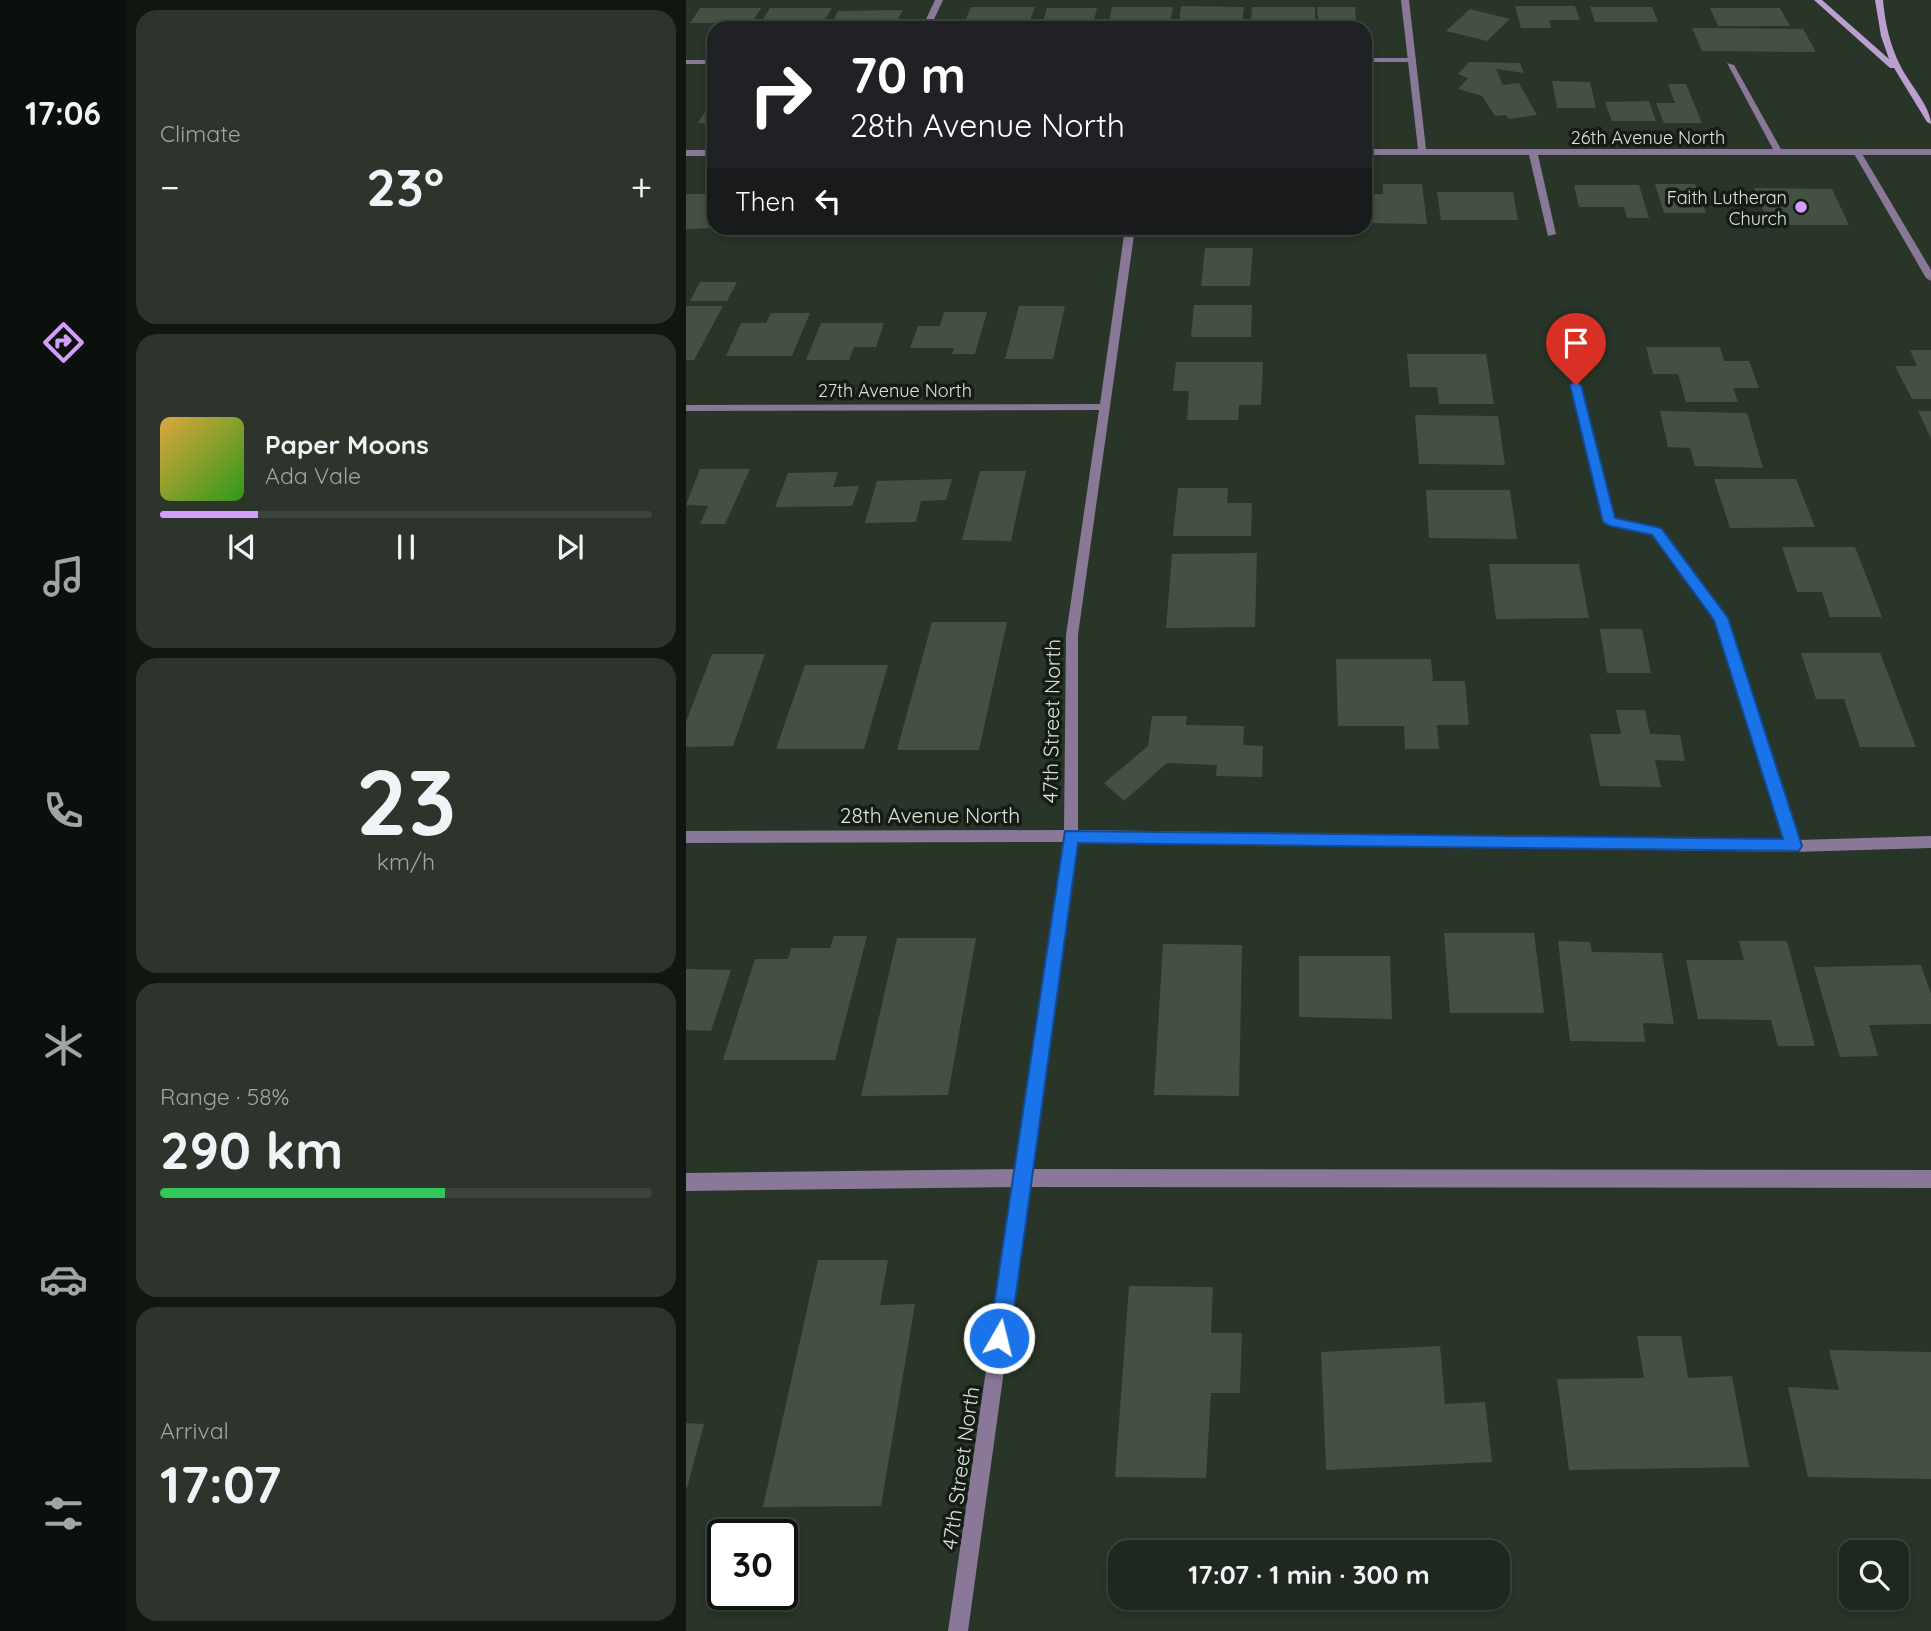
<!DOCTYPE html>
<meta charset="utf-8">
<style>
body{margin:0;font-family:Quicksand,sans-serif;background:#2c342b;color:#f1f3f6;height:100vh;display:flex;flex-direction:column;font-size:26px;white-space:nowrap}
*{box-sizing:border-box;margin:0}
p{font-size:23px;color:#a1a6a4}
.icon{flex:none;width:38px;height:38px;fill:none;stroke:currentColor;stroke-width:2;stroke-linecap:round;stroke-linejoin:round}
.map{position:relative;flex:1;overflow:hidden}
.side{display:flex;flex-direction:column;gap:10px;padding:10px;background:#111610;width:560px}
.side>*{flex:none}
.hud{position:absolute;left:21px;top:21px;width:665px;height:214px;border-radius:21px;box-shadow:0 4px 10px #0003,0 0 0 2px #3c443c;background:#202124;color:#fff;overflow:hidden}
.buttons{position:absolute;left:1153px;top:1540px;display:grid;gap:14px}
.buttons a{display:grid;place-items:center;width:70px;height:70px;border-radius:14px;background:#1f281e;box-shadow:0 4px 10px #0003,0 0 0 2px #3c443c;font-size:35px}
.speed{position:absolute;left:21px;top:1519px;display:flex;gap:14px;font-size:35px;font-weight:700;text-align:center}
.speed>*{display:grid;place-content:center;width:91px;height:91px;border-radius:50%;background:#1f281e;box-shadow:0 4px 10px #0003,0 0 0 2px #3c443c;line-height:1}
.speed .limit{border:4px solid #111;border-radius:10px;background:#fff;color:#111}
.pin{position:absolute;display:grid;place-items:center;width:60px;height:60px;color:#fff;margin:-72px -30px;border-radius:50% 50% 50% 0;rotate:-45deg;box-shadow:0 0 7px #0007}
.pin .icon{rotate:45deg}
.me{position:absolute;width:77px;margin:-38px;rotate:8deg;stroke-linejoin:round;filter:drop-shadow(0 0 5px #0008)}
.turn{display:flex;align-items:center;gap:24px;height:147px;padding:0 28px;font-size:32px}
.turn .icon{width:91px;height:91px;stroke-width:2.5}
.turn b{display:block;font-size:49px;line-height:60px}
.then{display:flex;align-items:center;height:66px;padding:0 28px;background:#0003;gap:14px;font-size:26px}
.big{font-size:52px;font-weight:800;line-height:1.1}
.side .card{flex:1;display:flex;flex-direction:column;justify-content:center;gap:10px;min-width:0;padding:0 24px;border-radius:21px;background:#2c342b}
.side .dial{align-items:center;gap:0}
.dial b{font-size:91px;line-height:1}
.song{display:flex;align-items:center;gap:21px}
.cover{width:84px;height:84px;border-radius:10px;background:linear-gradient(135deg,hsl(40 70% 55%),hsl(110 70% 35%))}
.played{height:7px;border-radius:4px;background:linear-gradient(90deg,#d49cfc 20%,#3c443c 20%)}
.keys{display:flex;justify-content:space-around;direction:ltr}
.heat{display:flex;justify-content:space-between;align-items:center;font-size:38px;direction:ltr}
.charge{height:10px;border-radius:5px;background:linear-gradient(90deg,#34c759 58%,#3c443c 0)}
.trip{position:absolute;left:422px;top:1540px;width:402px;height:70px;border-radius:21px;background:#1f281e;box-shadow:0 4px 10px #0003,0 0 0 2px #3c443c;font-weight:800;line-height:70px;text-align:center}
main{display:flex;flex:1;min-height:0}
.dock{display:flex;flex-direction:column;width:126px;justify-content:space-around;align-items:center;background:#0c100c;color:#a1a6a4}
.dock .icon{width:49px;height:49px}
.dock .active{color:#d49cfc}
.dock b{font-size:32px;color:#f1f3f6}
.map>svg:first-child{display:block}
</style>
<main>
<nav class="dock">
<b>17:06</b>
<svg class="icon active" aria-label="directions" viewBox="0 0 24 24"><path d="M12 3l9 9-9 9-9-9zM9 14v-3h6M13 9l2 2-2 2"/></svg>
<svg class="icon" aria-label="music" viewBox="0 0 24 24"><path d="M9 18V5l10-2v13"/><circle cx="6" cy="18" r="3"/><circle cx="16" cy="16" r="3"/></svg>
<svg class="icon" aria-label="phone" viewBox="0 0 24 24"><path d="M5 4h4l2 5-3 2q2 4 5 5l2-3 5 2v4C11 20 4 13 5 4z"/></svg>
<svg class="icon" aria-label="climate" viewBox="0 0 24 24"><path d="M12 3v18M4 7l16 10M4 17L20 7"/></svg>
<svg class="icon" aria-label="car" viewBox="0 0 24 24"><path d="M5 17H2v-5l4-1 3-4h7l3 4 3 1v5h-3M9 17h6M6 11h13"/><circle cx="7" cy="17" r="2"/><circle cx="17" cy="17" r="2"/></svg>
<svg class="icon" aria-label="filters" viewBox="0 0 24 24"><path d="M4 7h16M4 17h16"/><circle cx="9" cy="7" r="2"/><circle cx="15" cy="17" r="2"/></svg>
</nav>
<section class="side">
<div class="card"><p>Climate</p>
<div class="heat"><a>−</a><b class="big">23°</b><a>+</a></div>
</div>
<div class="card">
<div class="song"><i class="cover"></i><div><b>Paper Moons</b><p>Ada Vale</p></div></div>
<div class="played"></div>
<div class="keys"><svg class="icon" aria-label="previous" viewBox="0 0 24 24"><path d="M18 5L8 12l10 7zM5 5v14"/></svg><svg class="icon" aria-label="pause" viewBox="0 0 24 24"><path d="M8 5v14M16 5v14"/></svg><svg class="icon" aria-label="next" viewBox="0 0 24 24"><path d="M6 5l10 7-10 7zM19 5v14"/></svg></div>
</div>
<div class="card dial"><b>23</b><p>km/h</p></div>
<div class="card"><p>Range · 58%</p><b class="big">290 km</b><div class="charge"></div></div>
<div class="card"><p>Arrival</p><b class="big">17:07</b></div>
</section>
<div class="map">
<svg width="1245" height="1631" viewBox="0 0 1245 1631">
<rect width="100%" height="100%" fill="#293528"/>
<g fill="#445043">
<path d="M495 6 558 7 556 23H493Z"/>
<path d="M829 6H889L894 20H863L865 28H835Z"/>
<path d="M285 7H349L341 28H276Z"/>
<path d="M426 7H487L484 25 422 26Z"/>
<path d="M566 7H629V20H565Z"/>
<path d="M631 7H669L671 28H633Z"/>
<path d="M904 7H966L972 22H909Z"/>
<path d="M14 8H75L66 23H4Z"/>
<path d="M84 8H146L138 21H122L118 28H87L91 21H76Z"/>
<path d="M361 8H411L406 28H355Z"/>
<path d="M1024 8H1094L1104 26H1032Z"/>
<path d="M784 9 824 19 801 41 760 31Z"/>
<path d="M217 10 208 28H143L152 11Z"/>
<path d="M1006 28 1117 29 1130 52 1016 51Z"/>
<path d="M783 62 834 63 838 73 810 69 817 85 833 83 851 115 823 119 820 115 809 116 796 96 772 89 782 78 772 74Z"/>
<path d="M866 81 904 82 910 108H871Z"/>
<path d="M982 84H1000L1016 123H978L970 103H989Z"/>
<path d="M963 101 970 121H926L919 102Z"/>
<path d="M22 107H28V123H12Z"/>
<path d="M697 184H736L741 224 679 223V194H697Z"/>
<path d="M969 184H1009L1020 213H978Z"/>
<path d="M888 185H953L963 218H941L938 207H893Z"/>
<path d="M1068 188 1146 189 1163 225H1083Z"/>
<path d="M751 192H827L832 220H755Z"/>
<path d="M0 194H28V228L0 229Z"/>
<path d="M342 228H398L396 235H340Z"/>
<path d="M519 248H567L564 286H515Z"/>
<path d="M14 282H51L41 301H4Z"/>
<path d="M508 305H566L565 337H505Z"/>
<path d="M0 306H37L8 360H0Z"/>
<path d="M333 306H379L367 359H319Z"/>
<path d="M258 312H301L289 354H266L268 348H224L232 326H254Z"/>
<path d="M85 313H124L106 356H40L55 323H80Z"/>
<path d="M135 323H198L190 347H168L163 360H120Z"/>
<path d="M960 347H1034L1038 361H1063L1073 388H1047L1052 402H1000L992 374H967Z"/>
<path d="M1224 350H1245V399H1226L1209 366H1231Z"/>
<path d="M721 354H800L808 404H753L751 387H724Z"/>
<path d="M490 362H577L575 405H553L552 420H501L503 391H487Z"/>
<path d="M974 411 1061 413 1077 468 1009 466 1004 448 982 447Z"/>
<path d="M1232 411H1245V438Z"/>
<path d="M729 415 812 416 819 465 733 464Z"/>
<path d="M14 469H64L39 524H14L22 506 0 505Z"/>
<path d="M294 471H340L325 541 276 540Z"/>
<path d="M152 472 147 487 173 486 166 506 89 507 102 473Z"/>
<path d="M266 479 260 500 235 501 230 522 179 523 191 481Z"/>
<path d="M1028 479H1110L1129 527 1044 528Z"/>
<path d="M492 488H542L541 503H566L565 536H487Z"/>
<path d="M740 490H824L831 539 743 538Z"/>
<path d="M1096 547H1169L1196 617H1144L1136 592H1111Z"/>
<path d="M571 553 569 627 480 628 486 554Z"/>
<path d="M803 564H893L903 618 810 619Z"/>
<path d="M246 622H321L293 750H211Z"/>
<path d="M914 629H956L965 673H921Z"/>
<path d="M1115 653H1194L1230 747H1174L1158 699H1130Z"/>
<path d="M26 654H79L47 746 0 747V722Z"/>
<path d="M650 659H745L747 681H779L783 725H751L753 749H719L718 726H652Z"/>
<path d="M119 665H202L178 749H90Z"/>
<path d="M930 710H959L964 734 994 735 999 761 969 760 975 787 914 786 904 734H935Z"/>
<path d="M466 716H501L500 725 558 726 557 745 577 746 576 777 530 776 531 765 481 763 438 801 418 783 462 746Z"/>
<path d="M758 933H848L858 1013H764Z"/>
<path d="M148 936H181L149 1060H37L69 959H102L105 948H144Z"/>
<path d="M211 938H290L262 1095 175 1096Z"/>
<path d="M872 941 904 942 906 952 976 953 988 1024 957 1023 959 1042 884 1041Z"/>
<path d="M1053 941H1101L1129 1046H1092L1085 1020 1012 1019 1000 960H1058Z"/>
<path d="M477 944 556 945 553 1096 468 1095Z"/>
<path d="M613 956H704L706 1019 613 1017Z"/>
<path d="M1235 965 1245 994V1024L1183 1025 1192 1056 1154 1057 1128 967Z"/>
<path d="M0 969 45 970 25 1031 0 1030Z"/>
<path d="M132 1260H202L194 1305 229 1304 195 1506 77 1507Z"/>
<path d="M443 1286 527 1287 525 1333H556L554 1393H525L520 1478 429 1477Z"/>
<path d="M951 1336H995L1002 1378 1046 1376 1063 1467 883 1470 871 1379 958 1378Z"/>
<path d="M754 1346 759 1404 799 1402 806 1462 640 1470 635 1352Z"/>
<path d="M1143 1350 1245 1352V1479L1122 1477 1102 1387 1153 1390Z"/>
<path d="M0 1423 18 1424 1 1488 0 1487Z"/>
</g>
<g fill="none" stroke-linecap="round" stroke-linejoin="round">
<g fill="#897897" fill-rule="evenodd">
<path d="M679 58H726L730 60 726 62H679Z"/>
<rect x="0" y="60" width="28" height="4"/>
<path d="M1041 63 1048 65 1097 153 1096 155 1089 153Z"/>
<path d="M1168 150 1175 152 1245 270V281L1240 278 1167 152Z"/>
<path d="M336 1169 1245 1170V1188L336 1187 0 1191V1173Z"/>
</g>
<g fill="#897897" fill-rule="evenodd">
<path d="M249 0H257L244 28H236Z"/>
<path d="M715 0H723L740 149H1245V155H852L870 234 862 236 843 155H679V149H732Z"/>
<rect x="0" y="150" width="28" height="6"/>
<path d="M439 228H449L392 635V830L1098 840 1029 620 966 534 924 526 918 522 885 385 890 382 895 385 929 519 974 528 1041 618 1112 840 1245 836V848L1107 852 391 842 282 1631H262L377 842 0 843V831L378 830 380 635 413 410 0 411V405L414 404Z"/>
</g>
<path fill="#bb9fd1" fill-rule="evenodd" d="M1128 0H1136L1203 59 1195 36 1189 0H1197C1199 23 1204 45 1214 65 1222 82 1245 107 1245 124L1241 122 1208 68H1204Z"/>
</g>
<path fill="#1a73e8" stroke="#114b97" stroke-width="2" d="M890 381 895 385 929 518 975 528 1042 618 1116 846 1113 851 392 843 324 1338 321 1345 313 1349 306 1345 303 1338 379 831 1097 839 1028 620 966 535 924 526 917 522 884 385Z"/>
<circle fill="#d49cfc" stroke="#151b15" stroke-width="2.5" cx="1115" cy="207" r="7"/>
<g text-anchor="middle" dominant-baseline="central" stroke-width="7" stroke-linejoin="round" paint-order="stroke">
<g font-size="18" fill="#dbe3db" stroke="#151b15">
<text x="962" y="137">26th Avenue North</text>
<text x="209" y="390">27th Avenue North</text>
</g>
<g font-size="18" fill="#dbe3db" stroke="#151b15" text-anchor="end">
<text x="1101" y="197">Faith Lutheran<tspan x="1101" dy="21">Church</tspan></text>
</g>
<g font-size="21" fill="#dbe3db" stroke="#151b15">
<text transform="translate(365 721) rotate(-89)">47th Street North</text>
<text x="244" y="815">28th Avenue North</text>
<text transform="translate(274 1468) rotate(-82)">47th Street North</text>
</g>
</g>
</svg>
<div class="buttons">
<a><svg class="icon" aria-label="search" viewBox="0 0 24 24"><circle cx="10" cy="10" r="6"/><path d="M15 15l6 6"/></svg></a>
</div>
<div class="speed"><div class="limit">30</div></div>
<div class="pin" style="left:890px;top:385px;background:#d93025"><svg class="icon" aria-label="arrive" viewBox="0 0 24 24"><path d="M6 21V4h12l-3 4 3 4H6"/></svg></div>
<svg class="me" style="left:313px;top:1338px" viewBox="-20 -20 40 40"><circle r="17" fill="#1a73e8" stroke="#fff" stroke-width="3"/><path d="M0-11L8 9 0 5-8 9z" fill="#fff"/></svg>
<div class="trip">17:07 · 1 min · 300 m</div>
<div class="hud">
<div class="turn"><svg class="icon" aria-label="right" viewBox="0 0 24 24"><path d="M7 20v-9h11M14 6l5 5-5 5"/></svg><div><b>70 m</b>28th Avenue North</div></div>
<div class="then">Then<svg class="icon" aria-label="left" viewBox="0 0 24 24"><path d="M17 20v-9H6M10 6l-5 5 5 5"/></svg></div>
</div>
</div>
</main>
